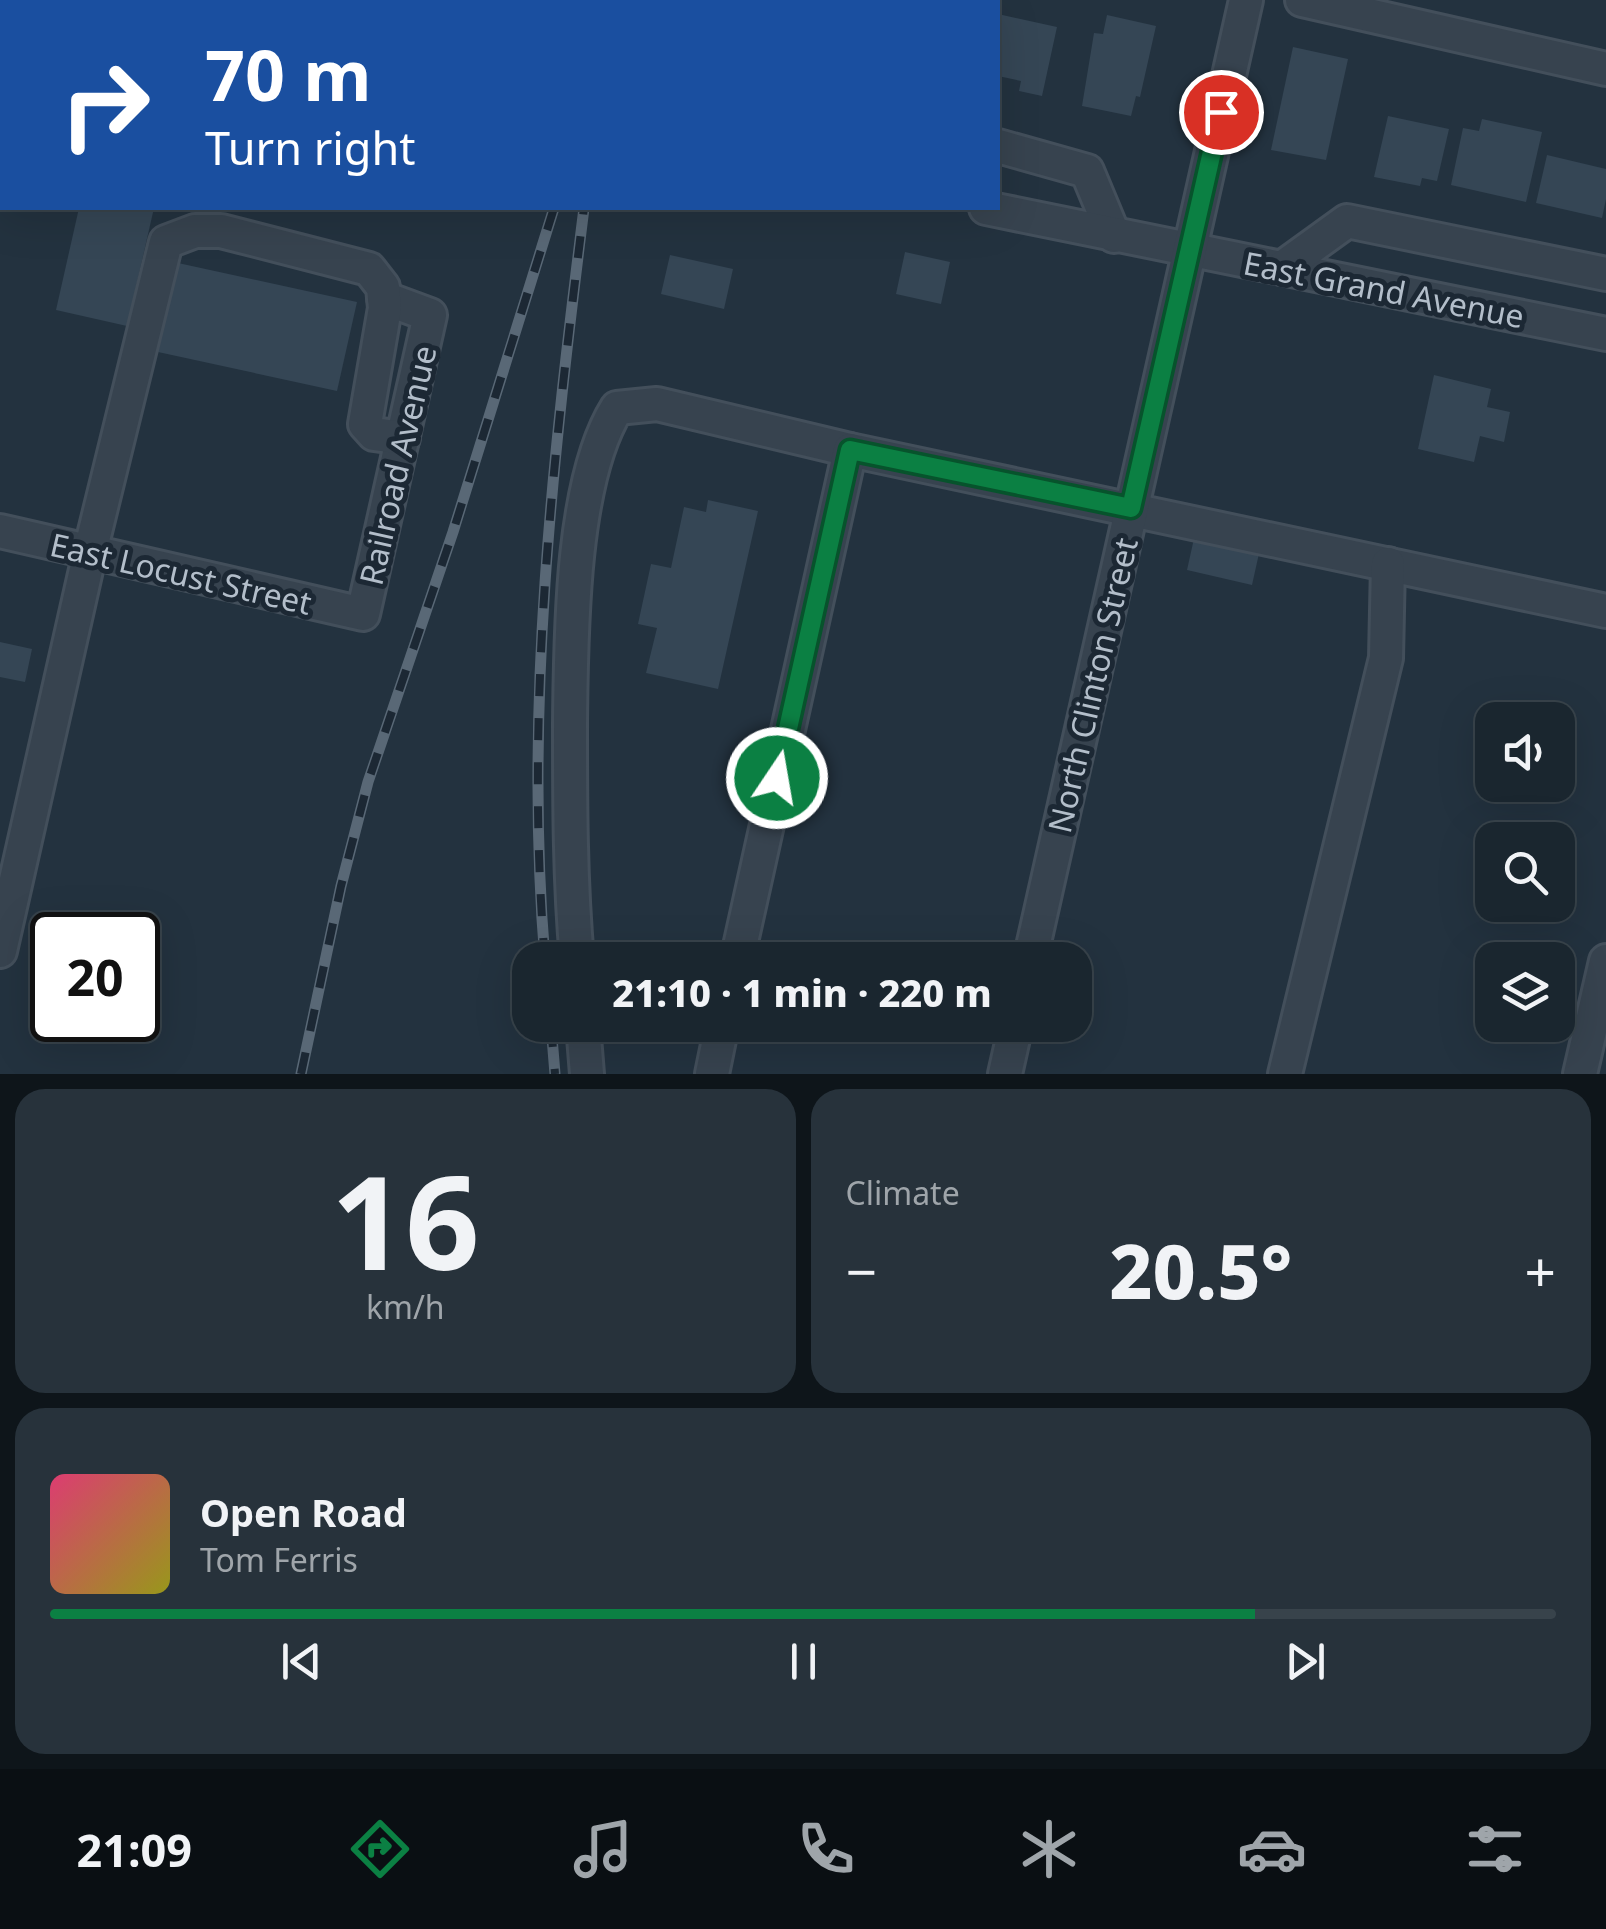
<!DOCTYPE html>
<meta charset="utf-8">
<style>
body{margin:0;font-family:"Noto Sans",sans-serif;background:#27323b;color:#f1f3f6;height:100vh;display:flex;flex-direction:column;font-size:38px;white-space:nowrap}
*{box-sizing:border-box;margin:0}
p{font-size:32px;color:#9fa5aa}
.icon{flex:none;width:55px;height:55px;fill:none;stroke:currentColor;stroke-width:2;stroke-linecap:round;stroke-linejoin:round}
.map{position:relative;height:1074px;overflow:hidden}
.details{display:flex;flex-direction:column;gap:15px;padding:15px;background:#0e151a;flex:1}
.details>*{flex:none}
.guide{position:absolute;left:0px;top:0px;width:1000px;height:210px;box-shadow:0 10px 40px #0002,0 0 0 2px #38434b;background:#1a4fa0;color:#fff;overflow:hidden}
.fabs{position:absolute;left:1475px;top:702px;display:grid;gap:20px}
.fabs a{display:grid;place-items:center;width:100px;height:100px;border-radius:20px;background:#1a262f;box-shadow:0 10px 40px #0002,0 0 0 2px #38434b;font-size:50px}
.speed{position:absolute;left:30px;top:912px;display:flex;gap:20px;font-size:50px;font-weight:700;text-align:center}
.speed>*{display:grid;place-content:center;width:130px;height:130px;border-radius:50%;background:#1a262f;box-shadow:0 10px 40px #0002,0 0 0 2px #38434b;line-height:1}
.speed .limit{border:5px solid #111;border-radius:15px;background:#fff;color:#111}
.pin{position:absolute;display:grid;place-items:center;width:85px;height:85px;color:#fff;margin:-42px;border:5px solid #fff;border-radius:50%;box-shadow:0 2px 10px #0007}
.me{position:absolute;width:110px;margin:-55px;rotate:12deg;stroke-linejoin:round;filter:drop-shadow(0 0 8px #0008)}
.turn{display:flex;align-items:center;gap:35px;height:210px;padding:0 40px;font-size:45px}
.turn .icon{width:130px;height:130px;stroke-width:2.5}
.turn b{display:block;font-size:70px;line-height:85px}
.big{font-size:75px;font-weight:800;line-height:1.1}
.details .tile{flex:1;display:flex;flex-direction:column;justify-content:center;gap:15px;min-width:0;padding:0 35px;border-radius:30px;background:#27323b}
.details .dial{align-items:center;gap:0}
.dial b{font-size:130px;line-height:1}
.song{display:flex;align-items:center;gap:30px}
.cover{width:120px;height:120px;border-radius:15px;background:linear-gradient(135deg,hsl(340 70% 55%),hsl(60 70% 35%))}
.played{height:10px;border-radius:5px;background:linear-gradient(90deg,#0b8043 80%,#38434b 80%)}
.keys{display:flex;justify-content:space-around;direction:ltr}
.heat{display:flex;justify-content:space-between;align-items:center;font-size:55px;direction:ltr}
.details .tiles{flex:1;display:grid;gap:15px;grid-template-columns:1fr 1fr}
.tile:last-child{grid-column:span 2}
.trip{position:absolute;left:512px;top:942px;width:580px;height:100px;border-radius:30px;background:#1a262f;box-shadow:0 10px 40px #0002,0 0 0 2px #38434b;font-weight:800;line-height:100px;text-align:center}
.tabs{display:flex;height:160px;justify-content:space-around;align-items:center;background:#0a0f13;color:#9fa5aa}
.tabs .icon{width:70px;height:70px}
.tabs .selected{color:#0b8043}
.tabs b{font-size:45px;color:#f1f3f6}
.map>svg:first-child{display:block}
</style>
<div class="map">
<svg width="1606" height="1074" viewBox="0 0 1606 1074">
<rect width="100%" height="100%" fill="#23323f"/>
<g fill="#354655">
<path d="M998 14 1057 27 1042 96 1019 91 1021 81 998 76Z"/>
<path d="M1107 15 1156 26 1140 97 1136 96 1131 116 1082 106 1094 33 1103 34Z"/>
<path d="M1293 47 1348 59 1326 160 1271 150Z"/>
<path d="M1388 116 1449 129 1437 181 1422 178 1420 186 1374 177Z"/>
<path d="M1482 119 1542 132 1526 202 1451 185 1463 128 1479 131Z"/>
<path d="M1547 155 1606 169V199L1602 218 1536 203Z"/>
<path d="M79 208H154L127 326 56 310Z"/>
<path d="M905 252 950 262 941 304 896 294Z"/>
<path d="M670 255 733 269 724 309 661 294Z"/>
<path d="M178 263 357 302 337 391 158 352Z"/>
<path d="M1434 375 1491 389 1487 407 1510 412 1504 442 1480 436 1474 462 1418 449Z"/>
<path d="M708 500 758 511 718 689 646 673 657 628 638 624 651 564 671 568 684 507 706 512Z"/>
<path d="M1195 534 1260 549 1252 585 1187 570Z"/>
<path d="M0 642 32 649 25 682 0 677Z"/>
</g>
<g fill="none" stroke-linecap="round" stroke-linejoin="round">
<defs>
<g id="minor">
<path d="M24 0 35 2"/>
<path d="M816 0 817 2"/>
<path d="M1302 0 1606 69"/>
<path d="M998 146 1087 171 1114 236"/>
<path d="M986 208 1606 334"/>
<path d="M1282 268 1347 221 1606 274"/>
<path d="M0 531 363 614 430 315 384 298"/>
<path d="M0 951 90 552 166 242 195 231H221L369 269 383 287 385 308 365 424 374 434 403 438"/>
<path d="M577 960C570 881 570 803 570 723 571 636 571 481 617 408L657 404 850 450 1606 611"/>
<path d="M737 960 850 450"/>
<path d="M1030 960 1246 0"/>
<path d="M583 1025 587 1074"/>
<path d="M712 1074 722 1025"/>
<path d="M1005 1074 1016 1025"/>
<path d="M1285 1074 1386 658 1388 564"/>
<path d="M1580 1074 1606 961"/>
</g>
</defs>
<use href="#minor" stroke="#434f5b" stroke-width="38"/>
<use href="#minor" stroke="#37434f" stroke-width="32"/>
<defs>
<g id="rail">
<path d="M601 2 602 0"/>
<path d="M625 2V0"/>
<path d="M545 960C524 708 553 457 584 208"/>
<path d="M551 1025 555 1074"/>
<path d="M301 1074 341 886 368 782 453 532 554 208"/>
</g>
</defs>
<use href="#rail" stroke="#596876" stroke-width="11"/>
<use href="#rail" stroke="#1c2834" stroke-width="8" stroke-dasharray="22" stroke-linecap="butt"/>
</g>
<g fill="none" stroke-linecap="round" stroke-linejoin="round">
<defs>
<path id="route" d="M777 778 850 450 1131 508 1221 112"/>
</defs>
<use href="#route" stroke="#07532c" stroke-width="25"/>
<use href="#route" stroke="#0b8043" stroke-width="18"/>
</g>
<g text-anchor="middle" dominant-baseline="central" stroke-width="10" stroke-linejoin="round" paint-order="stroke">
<g font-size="32" fill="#b3beca" stroke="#1c2834">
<text transform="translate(1384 289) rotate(11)">East Grand Avenue</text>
<text transform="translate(397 465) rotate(-77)">Railroad Avenue</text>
<text transform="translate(181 573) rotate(13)">East Locust Street</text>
<text transform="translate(1092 685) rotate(-77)">North Clinton Street</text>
</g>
</g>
</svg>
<div class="fabs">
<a><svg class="icon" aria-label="sound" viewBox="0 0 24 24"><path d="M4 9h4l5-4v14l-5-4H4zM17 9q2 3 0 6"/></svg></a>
<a><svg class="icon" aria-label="search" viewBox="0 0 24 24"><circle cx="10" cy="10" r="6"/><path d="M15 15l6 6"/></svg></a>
<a><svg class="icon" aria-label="layers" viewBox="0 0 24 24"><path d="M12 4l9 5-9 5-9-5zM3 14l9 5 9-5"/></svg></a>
</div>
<div class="speed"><div class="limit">20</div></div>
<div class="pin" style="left:1221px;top:112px;background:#d93025"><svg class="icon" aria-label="arrive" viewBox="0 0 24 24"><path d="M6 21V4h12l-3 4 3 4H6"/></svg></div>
<svg class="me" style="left:777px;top:778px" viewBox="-20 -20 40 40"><circle r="17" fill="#0b8043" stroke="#fff" stroke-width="3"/><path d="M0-11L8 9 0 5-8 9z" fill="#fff"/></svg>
<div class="trip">21:10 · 1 min · 220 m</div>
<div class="guide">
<div class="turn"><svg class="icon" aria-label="right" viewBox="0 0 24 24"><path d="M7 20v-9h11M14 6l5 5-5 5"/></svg><div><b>70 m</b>Turn right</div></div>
</div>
</div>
<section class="details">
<div class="tiles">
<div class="tile dial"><b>16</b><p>km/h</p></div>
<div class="tile"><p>Climate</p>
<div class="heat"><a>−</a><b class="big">20.5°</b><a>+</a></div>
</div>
<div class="tile">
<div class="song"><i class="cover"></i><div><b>Open Road</b><p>Tom Ferris</p></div></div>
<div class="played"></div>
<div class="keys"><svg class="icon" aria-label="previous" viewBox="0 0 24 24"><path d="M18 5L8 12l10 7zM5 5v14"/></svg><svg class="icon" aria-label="pause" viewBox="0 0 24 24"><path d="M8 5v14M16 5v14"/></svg><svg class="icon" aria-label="next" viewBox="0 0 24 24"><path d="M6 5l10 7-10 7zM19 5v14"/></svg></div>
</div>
</div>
</section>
<nav class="tabs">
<b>21:09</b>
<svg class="icon selected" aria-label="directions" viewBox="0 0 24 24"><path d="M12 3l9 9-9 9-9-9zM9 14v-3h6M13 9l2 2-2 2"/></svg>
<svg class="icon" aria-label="music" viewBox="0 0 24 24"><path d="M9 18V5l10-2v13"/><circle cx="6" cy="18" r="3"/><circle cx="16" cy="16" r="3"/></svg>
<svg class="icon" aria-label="phone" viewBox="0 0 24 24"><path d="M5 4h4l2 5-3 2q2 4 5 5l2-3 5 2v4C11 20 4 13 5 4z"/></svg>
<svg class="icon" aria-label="climate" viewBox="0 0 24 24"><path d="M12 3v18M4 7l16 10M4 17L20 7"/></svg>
<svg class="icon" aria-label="car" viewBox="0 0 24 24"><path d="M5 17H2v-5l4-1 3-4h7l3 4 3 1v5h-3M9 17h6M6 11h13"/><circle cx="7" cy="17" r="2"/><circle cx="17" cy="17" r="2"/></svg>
<svg class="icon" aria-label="filters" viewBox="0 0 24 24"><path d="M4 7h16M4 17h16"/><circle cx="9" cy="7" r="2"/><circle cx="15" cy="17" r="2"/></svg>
</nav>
